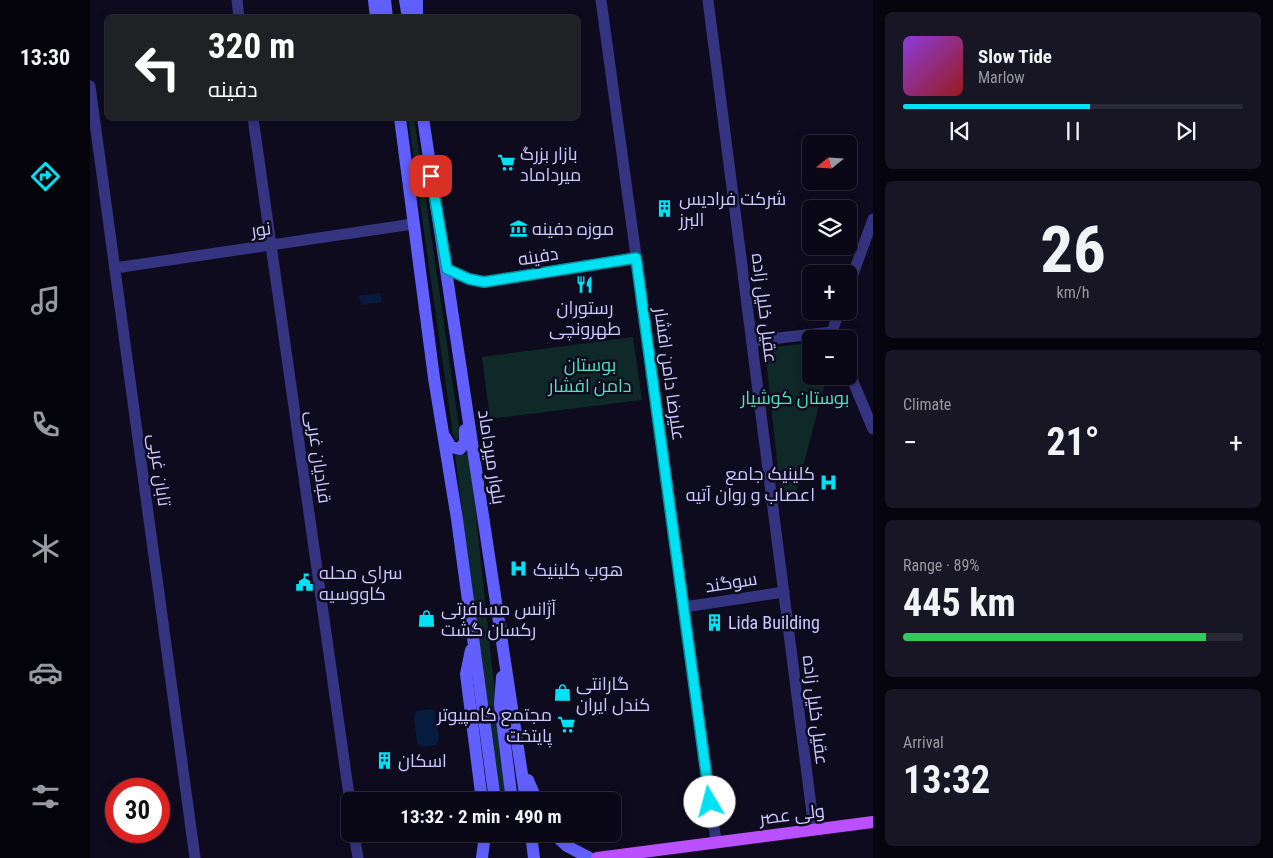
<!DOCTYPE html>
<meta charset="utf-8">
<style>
body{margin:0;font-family:"Roboto Condensed",Cairo,sans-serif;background:#181624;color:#f1f3f6;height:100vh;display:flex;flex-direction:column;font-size:19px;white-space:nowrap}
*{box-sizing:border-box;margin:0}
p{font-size:16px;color:#999aa1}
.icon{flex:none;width:28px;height:28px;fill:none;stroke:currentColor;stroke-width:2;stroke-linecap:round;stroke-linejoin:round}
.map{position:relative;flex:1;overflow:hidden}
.details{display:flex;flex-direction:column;gap:12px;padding:12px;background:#06040d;width:400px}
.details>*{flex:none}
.top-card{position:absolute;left:15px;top:15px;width:475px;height:105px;border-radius:8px;box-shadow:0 2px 12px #0003,0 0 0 1px #2a2936;background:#202124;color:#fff;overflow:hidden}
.needle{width:32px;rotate:252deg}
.controls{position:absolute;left:712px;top:135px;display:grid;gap:10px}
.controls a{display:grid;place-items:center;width:55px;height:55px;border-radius:8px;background:#0a0817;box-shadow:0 2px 12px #0003,0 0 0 1px #2a2936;font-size:25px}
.speed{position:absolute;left:15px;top:778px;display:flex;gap:10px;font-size:25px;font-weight:700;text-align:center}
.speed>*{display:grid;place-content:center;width:65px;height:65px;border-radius:50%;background:#0a0817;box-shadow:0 2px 12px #0003,0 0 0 1px #2a2936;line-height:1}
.speed .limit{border:8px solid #d22;background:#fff;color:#111}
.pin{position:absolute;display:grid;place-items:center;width:42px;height:42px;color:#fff;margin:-21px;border-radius:10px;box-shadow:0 2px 8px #0006}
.me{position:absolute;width:55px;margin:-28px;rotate:352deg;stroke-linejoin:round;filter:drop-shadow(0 0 4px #0008)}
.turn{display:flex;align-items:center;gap:18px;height:105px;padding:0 20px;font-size:22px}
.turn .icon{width:65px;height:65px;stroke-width:2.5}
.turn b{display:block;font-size:35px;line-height:42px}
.big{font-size:38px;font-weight:700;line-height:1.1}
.details .card{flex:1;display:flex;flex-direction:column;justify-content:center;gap:8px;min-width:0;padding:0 18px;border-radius:8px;background:#181624}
.details .dial{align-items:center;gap:0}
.dial b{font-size:65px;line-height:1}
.song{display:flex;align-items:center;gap:15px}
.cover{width:60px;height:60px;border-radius:8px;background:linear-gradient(135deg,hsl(270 70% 55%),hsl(0 70% 35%))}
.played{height:5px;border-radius:2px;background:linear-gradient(90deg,#00e1f4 55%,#2a2936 55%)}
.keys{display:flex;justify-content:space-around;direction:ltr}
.heat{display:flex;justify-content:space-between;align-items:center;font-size:28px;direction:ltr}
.charge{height:8px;border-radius:4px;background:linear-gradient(90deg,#34c759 89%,#2a2936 0)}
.trip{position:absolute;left:251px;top:792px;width:280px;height:50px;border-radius:8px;background:#0a0817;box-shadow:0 2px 12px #0003,0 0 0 1px #2a2936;font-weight:700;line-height:50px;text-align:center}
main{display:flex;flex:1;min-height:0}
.menu{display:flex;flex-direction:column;width:90px;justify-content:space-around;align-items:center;background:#040309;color:#999aa1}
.menu .icon{width:35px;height:35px}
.menu .selected{color:#00e1f4}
.menu b{font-size:22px;color:#f1f3f6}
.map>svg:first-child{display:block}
</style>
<main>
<nav class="menu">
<b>13:30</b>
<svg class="icon selected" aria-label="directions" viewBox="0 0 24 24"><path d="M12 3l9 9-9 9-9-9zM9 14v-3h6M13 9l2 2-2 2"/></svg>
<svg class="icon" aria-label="music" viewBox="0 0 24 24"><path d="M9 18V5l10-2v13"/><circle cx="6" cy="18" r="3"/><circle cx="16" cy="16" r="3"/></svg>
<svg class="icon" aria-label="phone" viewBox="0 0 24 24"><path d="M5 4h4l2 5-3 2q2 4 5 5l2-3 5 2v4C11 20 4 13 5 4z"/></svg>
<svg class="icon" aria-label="climate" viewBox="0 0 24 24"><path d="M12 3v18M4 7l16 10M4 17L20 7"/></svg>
<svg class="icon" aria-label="car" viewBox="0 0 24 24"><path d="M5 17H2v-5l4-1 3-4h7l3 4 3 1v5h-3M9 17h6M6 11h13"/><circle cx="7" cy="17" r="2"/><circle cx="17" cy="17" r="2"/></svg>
<svg class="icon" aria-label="filters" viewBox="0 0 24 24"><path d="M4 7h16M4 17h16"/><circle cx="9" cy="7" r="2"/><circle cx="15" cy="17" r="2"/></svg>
</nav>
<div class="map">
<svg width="783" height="858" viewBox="0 0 783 858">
<rect width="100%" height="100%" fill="#0e0b1f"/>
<g fill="#0e2928">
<path d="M318 118H324L370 434 367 440 363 435Z"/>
<path d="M543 337 552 400 400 419 392 357Z"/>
<path d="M721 343V376H737L705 496 697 497 690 489 676 359 684 347Z"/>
<path d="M379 450 414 779 416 801H408L365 454 374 455Z"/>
</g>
<g fill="#061b3d">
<path d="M290 293 292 302 271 305 269 296Z"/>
<path d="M341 709 345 712 349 740 345 745 332 747 327 743 324 716 326 711Z"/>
</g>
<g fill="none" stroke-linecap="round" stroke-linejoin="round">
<g stroke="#353480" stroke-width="11">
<path d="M147 0 149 18"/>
<path d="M511 0 626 841"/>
<path d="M618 0 724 829"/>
<path d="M0 86 105 858"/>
<path d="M163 118 260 802"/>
<path d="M25 268 323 224"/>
<path d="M357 269 379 279 395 282 546 258"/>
<path d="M759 285 783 219"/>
<path d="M744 337 742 332 749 311"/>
<path d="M662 341 742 332"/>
<path d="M759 372 783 429"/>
<path d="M594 607 694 592"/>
<path d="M264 834 268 858"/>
</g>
<g stroke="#6160ff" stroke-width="12">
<path d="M284 0 286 18"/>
<path d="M295 0 297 18"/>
<path d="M315 0 318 18"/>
<path d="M327 0V18"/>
<path d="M310 118 344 378 367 519 405 801"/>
<path d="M333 118 436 801"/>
<path d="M355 437 361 447 370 449 375 442V430"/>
<path d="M381 650 376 674 392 801"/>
<path d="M412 677 410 704 422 801"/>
<path d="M438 780 447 801"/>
<path d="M441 834 444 858"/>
<path d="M464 834 477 846 500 858"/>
<path d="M392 858 395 834"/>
</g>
<path stroke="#ba50ff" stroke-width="12" d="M507 858 783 822"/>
</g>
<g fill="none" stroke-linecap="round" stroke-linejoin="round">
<defs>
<path id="route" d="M341 176 357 269 379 279 394 282 546 258 620 802"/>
</defs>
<use href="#route" stroke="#00929f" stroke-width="12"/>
<use href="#route" stroke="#00e1f4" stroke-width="9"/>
</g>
<defs>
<symbol id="supermarket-bare" viewBox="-9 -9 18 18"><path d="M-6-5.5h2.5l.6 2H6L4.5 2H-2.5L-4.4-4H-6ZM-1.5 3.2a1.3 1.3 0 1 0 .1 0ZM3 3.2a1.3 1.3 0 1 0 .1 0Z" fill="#00e1f4" stroke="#0e0b1f" stroke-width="2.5" paint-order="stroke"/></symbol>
<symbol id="building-bare" viewBox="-9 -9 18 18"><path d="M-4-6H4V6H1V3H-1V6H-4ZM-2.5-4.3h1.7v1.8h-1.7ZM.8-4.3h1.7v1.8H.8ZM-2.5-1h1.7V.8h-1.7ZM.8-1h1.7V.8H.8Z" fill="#00e1f4" stroke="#0e0b1f" stroke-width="2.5" paint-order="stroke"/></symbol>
<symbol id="museum-bare" viewBox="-9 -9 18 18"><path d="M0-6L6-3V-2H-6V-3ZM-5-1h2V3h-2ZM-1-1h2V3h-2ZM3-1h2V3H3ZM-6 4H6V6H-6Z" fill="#00e1f4" stroke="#0e0b1f" stroke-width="2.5" paint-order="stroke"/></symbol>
<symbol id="restaurant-bare" viewBox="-9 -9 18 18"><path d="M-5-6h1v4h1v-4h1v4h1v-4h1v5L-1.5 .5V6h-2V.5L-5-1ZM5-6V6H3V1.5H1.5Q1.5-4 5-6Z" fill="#00e1f4" stroke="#0e0b1f" stroke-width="2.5" paint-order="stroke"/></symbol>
<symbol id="hospital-bare" viewBox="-9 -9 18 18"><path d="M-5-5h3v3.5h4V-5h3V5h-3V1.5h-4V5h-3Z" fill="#00e1f4" stroke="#0e0b1f" stroke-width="2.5" paint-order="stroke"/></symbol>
<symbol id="civic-bare" viewBox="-9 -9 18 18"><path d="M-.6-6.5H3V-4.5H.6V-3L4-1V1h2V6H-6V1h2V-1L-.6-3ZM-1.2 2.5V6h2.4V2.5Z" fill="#00e1f4" stroke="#0e0b1f" stroke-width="2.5" paint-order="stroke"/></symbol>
<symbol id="shop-bare" viewBox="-9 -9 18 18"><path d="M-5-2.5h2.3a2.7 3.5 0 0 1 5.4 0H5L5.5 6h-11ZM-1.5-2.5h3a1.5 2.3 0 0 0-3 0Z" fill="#00e1f4" stroke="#0e0b1f" stroke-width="2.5" paint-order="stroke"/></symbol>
</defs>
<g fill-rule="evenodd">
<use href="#supermarket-bare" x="404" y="150" width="25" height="25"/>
<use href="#building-bare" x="562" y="196" width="25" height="25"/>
<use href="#museum-bare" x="416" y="216" width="25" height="25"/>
<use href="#restaurant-bare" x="482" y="272" width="25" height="25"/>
<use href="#hospital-bare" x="726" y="470" width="25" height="25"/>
<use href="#hospital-bare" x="416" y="556" width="25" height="25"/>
<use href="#civic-bare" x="202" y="570" width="25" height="25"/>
<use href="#shop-bare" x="324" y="606" width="25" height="25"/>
<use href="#building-bare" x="612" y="610" width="25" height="25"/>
<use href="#shop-bare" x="460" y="680" width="25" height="25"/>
<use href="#supermarket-bare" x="464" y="712" width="25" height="25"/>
<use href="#building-bare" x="282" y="748" width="25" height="25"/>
</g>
<g text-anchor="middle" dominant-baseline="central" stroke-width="5" stroke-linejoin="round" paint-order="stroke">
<g font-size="18" fill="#cec9ff" stroke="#0e0b1f" text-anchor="start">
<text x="430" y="153">بازار بزرگ<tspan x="430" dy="21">میرداماد</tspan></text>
<text x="589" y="198">شرکت فرادیس<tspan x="589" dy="21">البرز</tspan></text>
<text x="442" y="228">موزه دفینه</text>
<text x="495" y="307" text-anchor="middle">رستوران<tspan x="495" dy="21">طهرونچى</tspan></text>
<text x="725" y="473" text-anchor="end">کلینیک جامع<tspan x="725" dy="21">اعصاب و روان آتیه</tspan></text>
<text x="443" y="569">هوپ کلینیک</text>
<text x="229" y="572">سرای محله<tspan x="229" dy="21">کاووسیه</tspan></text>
<text x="351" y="608">آژانس مسافرتی<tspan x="351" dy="21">رکسان گشت</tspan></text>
<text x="638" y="622">Lida Building</text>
<text x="486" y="683">گارانتی<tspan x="486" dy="21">کندل ایران</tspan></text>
<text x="462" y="714" text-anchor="end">مجتمع کامپیوتر<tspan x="462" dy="21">پایتخت</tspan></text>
<text x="308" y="760">اسکان</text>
</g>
<g font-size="18" fill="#cec9ff" stroke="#0e0b1f">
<text transform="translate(171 229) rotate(-8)">نور</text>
<text transform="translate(448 256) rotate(-9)">دفینه</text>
<text transform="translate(675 308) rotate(83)">عقیل خلیل زاده</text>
<text transform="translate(580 374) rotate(82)">علیرضا دامن افشار</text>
<text transform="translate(229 457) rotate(82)">قبادیان غربی</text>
<text transform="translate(402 457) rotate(81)">بلوار میرداماد</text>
<text transform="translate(70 470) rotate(82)">تابان غربی</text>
<text transform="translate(641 582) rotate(-9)">سوگند</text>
<text transform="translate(726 710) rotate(83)">عقیل خلیل زاده</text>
<text transform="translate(702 814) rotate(-7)">ولی عصر</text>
</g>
<g font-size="18" fill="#50e4bc" stroke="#0e0b1f">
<text x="500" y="364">بوستان<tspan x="500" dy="21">دامن افشار</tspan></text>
<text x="705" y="397">بوستان کوشیار</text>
</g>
</g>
</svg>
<div class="controls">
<a><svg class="needle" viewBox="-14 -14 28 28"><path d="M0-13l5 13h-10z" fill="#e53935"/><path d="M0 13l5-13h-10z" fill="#999aa1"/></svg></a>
<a><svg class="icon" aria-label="layers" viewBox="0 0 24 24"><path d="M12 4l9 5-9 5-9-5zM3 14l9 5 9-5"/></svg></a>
<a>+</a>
<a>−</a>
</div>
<div class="speed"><div class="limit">30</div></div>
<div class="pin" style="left:341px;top:176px;background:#d93025"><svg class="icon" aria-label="arrive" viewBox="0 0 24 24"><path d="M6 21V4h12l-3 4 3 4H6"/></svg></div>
<svg class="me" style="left:620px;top:802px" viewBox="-20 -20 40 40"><circle r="19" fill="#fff"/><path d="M0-13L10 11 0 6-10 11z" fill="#00e1f4"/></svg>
<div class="trip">13:32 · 2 min · 490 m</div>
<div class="top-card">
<div class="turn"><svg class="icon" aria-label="left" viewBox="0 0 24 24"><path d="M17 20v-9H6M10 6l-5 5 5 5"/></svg><div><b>320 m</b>دفینه</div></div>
</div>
</div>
<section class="details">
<div class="card">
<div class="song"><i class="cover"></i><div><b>Slow Tide</b><p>Marlow</p></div></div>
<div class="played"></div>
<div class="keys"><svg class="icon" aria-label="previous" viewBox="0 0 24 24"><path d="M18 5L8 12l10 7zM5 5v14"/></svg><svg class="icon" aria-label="pause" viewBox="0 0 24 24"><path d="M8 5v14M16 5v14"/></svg><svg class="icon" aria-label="next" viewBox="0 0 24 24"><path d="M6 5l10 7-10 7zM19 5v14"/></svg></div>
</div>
<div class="card dial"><b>26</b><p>km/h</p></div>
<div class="card"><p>Climate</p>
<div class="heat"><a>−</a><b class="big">21°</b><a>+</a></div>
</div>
<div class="card"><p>Range · 89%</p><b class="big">445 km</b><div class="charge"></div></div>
<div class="card"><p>Arrival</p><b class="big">13:32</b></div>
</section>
</main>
